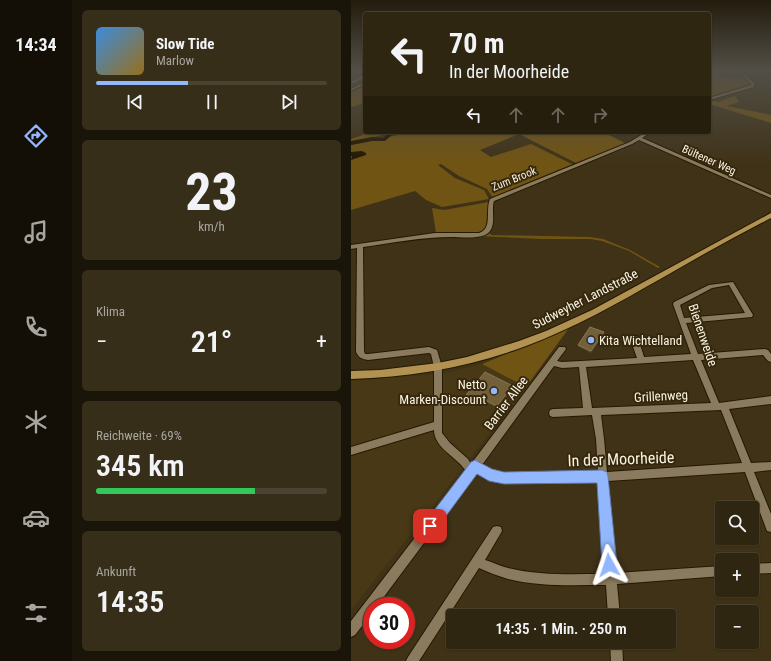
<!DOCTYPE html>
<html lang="de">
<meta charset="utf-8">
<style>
body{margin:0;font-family:"Roboto Condensed",sans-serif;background:#372e1a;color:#f1f3f6;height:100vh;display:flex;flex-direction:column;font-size:15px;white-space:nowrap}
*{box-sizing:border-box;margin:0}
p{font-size:13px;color:#a7a59f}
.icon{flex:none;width:22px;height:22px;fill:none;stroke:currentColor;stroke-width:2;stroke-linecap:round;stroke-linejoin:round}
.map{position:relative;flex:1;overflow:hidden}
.details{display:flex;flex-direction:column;gap:10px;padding:10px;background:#1a1509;width:279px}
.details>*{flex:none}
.guide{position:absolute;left:12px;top:12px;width:348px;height:122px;border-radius:4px;box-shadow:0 1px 3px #0004,0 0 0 1px #4a4331;background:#2f2611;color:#f1f3f6;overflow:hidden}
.buttons{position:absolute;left:364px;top:501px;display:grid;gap:8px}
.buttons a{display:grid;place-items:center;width:44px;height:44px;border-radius:4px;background:#2f2611;box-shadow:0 1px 3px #0004,0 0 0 1px #4a4331;font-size:20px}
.speed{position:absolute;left:12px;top:597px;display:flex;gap:8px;font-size:20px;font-weight:700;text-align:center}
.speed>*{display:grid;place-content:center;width:52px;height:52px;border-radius:50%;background:#2f2611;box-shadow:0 1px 3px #0004,0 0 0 1px #4a4331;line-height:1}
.speed .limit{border:6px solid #d22;background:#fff;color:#111}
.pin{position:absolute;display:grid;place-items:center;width:34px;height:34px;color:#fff;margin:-17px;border-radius:8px;box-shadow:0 2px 6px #0006}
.me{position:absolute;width:44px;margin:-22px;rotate:355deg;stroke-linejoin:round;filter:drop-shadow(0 0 3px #0008)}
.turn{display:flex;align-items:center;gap:14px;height:84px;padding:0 20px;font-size:18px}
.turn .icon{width:52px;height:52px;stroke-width:2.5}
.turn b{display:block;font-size:28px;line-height:34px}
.lanes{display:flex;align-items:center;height:38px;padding:0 20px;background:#0003;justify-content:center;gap:20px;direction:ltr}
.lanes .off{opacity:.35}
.big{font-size:30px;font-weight:600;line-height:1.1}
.details .tile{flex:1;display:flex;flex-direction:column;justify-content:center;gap:6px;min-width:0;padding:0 14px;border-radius:6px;background:#372e1a}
.details .dial{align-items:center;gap:0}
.dial b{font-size:52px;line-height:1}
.song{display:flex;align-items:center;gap:12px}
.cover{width:48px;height:48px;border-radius:6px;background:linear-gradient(135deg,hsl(210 70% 55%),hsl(40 70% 35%))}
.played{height:4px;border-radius:2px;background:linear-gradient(90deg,#93b7fd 40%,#4a4331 40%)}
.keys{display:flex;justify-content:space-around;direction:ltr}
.heat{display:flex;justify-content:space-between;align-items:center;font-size:22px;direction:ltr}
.charge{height:6px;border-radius:3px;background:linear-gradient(90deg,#34c759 69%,#4a4331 0)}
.trip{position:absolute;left:95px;top:609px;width:230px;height:40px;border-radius:4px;background:#2f2611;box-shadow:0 1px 3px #0004,0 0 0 1px #4a4331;font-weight:600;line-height:40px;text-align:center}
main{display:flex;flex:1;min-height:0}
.tabs{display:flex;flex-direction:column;width:72px;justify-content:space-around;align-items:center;background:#130f07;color:#a7a59f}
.tabs .icon{width:28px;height:28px}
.tabs .selected{color:#93b7fd}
.tabs b{font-size:18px;color:#f1f3f6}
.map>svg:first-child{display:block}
</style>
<main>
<nav class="tabs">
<b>14:34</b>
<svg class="icon selected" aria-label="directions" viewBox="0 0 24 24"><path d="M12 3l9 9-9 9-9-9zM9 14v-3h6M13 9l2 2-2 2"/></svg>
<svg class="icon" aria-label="music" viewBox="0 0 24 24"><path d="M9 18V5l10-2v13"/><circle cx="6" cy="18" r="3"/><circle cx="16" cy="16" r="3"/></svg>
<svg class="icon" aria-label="phone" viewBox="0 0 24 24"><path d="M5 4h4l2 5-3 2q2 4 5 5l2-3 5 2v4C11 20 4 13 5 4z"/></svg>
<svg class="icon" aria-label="climate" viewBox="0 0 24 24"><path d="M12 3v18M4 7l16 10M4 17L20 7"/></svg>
<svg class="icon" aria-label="car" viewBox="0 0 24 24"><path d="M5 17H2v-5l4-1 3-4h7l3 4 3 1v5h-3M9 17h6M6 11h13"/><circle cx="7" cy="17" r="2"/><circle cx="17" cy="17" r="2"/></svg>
<svg class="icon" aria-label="filters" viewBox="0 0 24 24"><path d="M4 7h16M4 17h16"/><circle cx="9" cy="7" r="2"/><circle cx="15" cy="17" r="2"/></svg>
</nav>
<section class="details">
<div class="tile">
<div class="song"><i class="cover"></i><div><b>Slow Tide</b><p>Marlow</p></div></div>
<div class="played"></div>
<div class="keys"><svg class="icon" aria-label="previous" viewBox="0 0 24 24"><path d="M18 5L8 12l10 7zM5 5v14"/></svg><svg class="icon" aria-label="pause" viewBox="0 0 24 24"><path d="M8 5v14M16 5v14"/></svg><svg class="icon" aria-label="next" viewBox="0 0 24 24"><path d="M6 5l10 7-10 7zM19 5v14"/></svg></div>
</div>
<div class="tile dial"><b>23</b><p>km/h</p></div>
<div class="tile"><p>Klima</p>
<div class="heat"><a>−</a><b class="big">21°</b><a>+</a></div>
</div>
<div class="tile"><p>Reichweite · 69%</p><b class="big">345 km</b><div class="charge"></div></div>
<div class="tile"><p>Ankunft</p><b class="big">14:35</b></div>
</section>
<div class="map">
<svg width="420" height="661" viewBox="0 0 420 661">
<rect width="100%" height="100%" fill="#3f3217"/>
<path fill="#493815" d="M131 364 175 387 0 610V381L95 373Z"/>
<g fill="#705414">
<path d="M358 71 376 78H395L401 83 400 86 362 97 358 95Z"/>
<path d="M14 85V103L0 107V92Z"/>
<path d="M384 96 388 102 376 106 420 115V123L358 104V100L367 102Z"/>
<path d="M20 132H46L0 142V139Z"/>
<path d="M60 132H260L258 135 276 144 227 164 168 134 129 150 140 157 180 144 223 165 142 198 136 189 108 176 90 164 87 165 104 178 133 190 138 199 91 207 75 200 64 191 0 210V145Z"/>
<path d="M138 202 137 228 134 232 128 233H85L81 208 93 210Z"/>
<path d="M139 233 140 235 239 237 252 239 279 250 309 267 307 268 278 251 251 241 239 239H191L127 236Z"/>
<path d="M218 328 175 387 131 364Z"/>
</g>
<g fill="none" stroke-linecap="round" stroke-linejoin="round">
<g fill="#231700" fill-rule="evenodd">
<path d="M39 132H54L41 135 34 141H21L0 145V141L21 137 32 138Z"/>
<path d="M59 132H72L69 134Z"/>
<path d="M11 151 15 153V155L0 160 1 156H0V152Z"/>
</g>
<defs>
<g id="minor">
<path d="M387 71H390L403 83V87L358 100V98L400 85V84Z"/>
<path d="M14 82V84L0 91V89Z"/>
<path d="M295 132H300L291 138 420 195V198L288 140 281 144 143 201C140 210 145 223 139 231 133 240 111 237 101 237 71 237 41 243 12 247L13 351 14 354H17L78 347 86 350 91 367V433L99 443 117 459 120 464 208 347H214L215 349 206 361 211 362 286 358 279 338 280 336H286L287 338 293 357 340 354 322 304 323 302 358 285 382 282 402 315 401 317 335 323 347 354 414 349 417 350 420 354V362L417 361 412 355 350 360 368 403 420 396V404L378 409 400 463 420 462V470L403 472 420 514V532L416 531 394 472 257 481 265 573 371 566V576L266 584 269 616H257L255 585C222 585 189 587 157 579 147 576 137 572 128 568L68 661H55L57 657 142 527 146 526 150 527 151 531 134 560C141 562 149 566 157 568 189 576 222 574 254 574L248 482 157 483 139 480 126 472 26 606H21V613L4 635 0 637V621L115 471C106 457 83 448 83 430L0 455V447L83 422V367L80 354 78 353 17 360C11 359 8 358 5 352L6 248 0 249V245L84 233H128C142 229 134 210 139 199L279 142ZM378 285 394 313 333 318 329 305 361 288ZM342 360 360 403 241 408 235 367ZM203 366 211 368 228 367 232 408 202 409 199 410 198 413 199 416 202 417 241 415 245 439 247 472 157 473 140 471 131 465ZM370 410 391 463 256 472 253 439 250 415Z"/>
<path d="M420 563V573L401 574V564Z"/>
<path d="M259 642H271L272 661H260Z"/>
</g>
<path id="major" d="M420 213V218C383 237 347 257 311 278 267 303 223 328 175 346 119 367 60 377 0 379V371L29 370 87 363 116 357 168 341 195 331 241 310Z"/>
</defs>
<use href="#minor" stroke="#251900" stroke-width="2"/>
<use href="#major" stroke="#251900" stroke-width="2"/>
<use href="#minor" fill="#8b7b5e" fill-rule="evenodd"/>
<use href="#major" fill="#b19253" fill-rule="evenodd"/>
<defs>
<path id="rail" d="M0 83 14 76"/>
</defs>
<use href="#rail" stroke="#cbc2af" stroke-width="1.5"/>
<use href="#rail" stroke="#35280c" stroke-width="1" stroke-dasharray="2" stroke-linecap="butt"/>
</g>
<g fill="#614e25">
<path d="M253 332 252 334 240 353 227 346V345Z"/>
<path d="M167 390 162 396 157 394 147 408 133 401 130 404 116 397 115 395Z"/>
</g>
<g fill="#4d3c17">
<path d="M253 332 252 334 240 353V351Z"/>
<path d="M166 388 167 390 162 396 161 394Z"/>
<path d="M157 392V394L147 408 146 406Z"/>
<path d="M132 399 133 401 130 404V403Z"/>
</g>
<g fill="#72603a" stroke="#877754">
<path d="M239 327 253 332 240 351 227 345Z"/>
<path d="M134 372 166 388 161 394 157 392 146 406 132 399 130 403 115 395Z"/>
</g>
<linearGradient id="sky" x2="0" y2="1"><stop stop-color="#231c0d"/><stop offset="0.43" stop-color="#524f47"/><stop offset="1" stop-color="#524f47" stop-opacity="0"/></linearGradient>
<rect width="420" height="164" fill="url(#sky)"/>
<path fill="#93b7fd" stroke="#6077a4" d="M124 460 141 469 153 472 251 470 256 472 257 476 266 565 263 570 258 572 254 570 251 565 246 483 153 484 138 481 126 474 84 531 79 533 75 531 73 526 75 521 120 462Z"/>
<g fill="#93b7fd" stroke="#35280c" stroke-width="1.5">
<circle cx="240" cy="340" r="4"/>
<circle cx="143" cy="391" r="4"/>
</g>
<g text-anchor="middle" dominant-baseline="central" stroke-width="4" stroke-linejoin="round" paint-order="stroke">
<g font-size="11" fill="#faf2e2" stroke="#35280c">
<text transform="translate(358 160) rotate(24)">Bültener Weg</text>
<text transform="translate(163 179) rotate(-22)">Zum Brook</text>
</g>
<g font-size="13" fill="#faf2e2" stroke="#35280c">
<text transform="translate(234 299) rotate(-27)">Sudweyher Landstraße</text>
<text transform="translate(352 335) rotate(71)">Bienenweide</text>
<text transform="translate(310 396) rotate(-3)">Grillenweg</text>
<text transform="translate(155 403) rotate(-53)">Barrier Allee</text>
</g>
<g font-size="13" fill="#faf2e2" stroke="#35280c" text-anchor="start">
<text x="248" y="340">Kita Wichtelland</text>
<text x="135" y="384" text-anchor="end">Netto<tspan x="135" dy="15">Marken-Discount</tspan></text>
</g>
<g font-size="16" fill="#faf2e2" stroke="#35280c">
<text transform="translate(270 459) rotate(-2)">In der Moorheide</text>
</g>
</g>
</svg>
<div class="buttons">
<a><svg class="icon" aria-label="search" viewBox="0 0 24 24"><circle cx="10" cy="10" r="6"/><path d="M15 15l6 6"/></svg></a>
<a>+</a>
<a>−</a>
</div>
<div class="speed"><div class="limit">30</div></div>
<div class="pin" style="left:79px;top:526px;background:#d93025"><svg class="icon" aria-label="arrive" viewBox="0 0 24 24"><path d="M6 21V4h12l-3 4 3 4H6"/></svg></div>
<svg class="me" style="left:258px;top:565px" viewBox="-20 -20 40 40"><path d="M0-17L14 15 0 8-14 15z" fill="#93b7fd" stroke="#fff" stroke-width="4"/></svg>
<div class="trip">14:35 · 1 Min. · 250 m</div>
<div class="guide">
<div class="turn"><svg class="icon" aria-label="left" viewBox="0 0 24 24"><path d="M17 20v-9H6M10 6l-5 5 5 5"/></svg><div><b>70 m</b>In der Moorheide</div></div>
<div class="lanes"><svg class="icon" aria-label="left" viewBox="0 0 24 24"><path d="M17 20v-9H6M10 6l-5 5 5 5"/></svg><svg class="icon off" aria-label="ahead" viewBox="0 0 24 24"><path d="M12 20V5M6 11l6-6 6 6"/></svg><svg class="icon off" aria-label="ahead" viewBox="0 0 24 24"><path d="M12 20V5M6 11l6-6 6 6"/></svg><svg class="icon off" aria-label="right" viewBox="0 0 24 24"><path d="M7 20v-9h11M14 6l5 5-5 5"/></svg></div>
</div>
</div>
</main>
